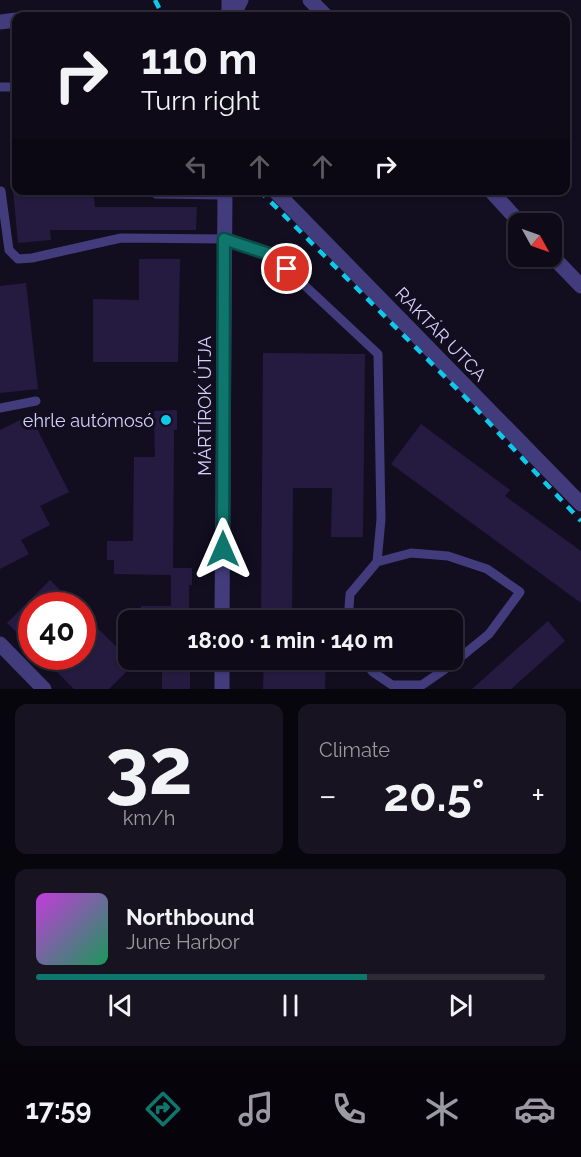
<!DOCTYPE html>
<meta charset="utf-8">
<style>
body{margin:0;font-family:Raleway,sans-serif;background:#171321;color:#f1f3f6;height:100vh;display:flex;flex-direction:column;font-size:22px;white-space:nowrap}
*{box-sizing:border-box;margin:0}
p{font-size:20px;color:#9b9aa2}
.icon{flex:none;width:33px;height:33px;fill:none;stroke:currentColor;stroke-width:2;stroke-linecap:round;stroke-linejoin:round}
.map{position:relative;height:689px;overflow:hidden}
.drawer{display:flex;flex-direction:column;gap:15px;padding:15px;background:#08060d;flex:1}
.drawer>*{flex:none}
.banner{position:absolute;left:12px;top:12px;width:558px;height:183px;border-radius:12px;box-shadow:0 2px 4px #0004,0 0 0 2px #2e2b37;background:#0e0a18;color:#f1f3f6;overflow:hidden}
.needle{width:39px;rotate:130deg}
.buttons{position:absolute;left:508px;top:213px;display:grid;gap:12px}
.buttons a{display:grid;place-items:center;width:54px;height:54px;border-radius:12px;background:#0e0a18;box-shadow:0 2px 4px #0004,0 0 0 2px #2e2b37;font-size:30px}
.speed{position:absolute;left:18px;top:592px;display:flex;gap:12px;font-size:30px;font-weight:700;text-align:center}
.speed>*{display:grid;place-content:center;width:78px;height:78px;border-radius:50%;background:#0e0a18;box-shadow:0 2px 4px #0004,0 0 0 2px #2e2b37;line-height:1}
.speed .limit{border:9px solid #d22;background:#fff;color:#111}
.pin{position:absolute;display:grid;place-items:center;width:51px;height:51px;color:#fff;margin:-26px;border:3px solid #fff;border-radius:50%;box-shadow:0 2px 6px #0007}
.me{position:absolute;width:66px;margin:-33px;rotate:0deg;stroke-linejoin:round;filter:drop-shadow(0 0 4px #0008)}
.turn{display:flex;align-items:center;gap:21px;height:126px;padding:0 30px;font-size:27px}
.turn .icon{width:78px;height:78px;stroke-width:2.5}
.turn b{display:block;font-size:42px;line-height:51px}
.lanes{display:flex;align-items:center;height:57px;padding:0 30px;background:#0003;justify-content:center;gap:30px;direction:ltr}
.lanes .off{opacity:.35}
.big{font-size:45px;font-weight:700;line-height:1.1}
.drawer .tile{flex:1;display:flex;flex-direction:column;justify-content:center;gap:9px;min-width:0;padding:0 21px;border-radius:12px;background:#171321}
.drawer .dial{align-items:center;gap:0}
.dial b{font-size:78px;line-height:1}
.song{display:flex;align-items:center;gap:18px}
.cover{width:72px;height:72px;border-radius:9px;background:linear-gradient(135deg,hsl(290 70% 55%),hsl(150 70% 35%))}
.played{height:6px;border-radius:3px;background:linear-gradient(90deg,#0f766e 65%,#2e2b37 65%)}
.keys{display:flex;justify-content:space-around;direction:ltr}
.heat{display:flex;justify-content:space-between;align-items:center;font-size:33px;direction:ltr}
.drawer .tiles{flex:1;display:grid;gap:15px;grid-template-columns:1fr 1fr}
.tile:last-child{grid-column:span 2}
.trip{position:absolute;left:118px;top:610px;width:345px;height:60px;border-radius:12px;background:#0e0a18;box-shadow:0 2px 4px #0004,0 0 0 2px #2e2b37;font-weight:700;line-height:60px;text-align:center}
.tab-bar{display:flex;height:96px;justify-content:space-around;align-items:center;background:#06040a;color:#9b9aa2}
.tab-bar .icon{width:42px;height:42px}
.tab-bar .selected{color:#0f766e}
.tab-bar b{font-size:27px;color:#f1f3f6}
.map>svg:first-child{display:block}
</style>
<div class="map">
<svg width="581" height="689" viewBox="0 0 581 689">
<rect width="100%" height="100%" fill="#120e20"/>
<g fill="#251b40">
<path d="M13 190H93L95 207H197L196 230H50L51 240 18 243Z"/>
<path d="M139 259H180L178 362H93V299L139 300Z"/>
<path d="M26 283 38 389 0 393V286Z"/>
<path d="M263 353 365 354 363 537H331L332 488H293L292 620H261Z"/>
<path d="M177 410V430H174L173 568H192V585H189V621H141V606H171V575L114 574V560H107V541H133L134 457H155L154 411Z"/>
<path d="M30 415 69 492 40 506 50 525 21 540 29 554 0 569V430Z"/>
<path d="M421 424 510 490 505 496 581 551V603L391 464Z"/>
<path d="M50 580 76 606H32V647L7 623Z"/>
<path d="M82 613 134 664 109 689H74L42 657H82Z"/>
<path d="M548 621 565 641 511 689H472Z"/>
<rect x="162" y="660" width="28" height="29"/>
<path d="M264 660H326L325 689H263Z"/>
</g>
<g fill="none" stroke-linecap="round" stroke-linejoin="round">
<g stroke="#423c7c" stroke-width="9">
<path d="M0 87H16"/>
<path d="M151 190 156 194 225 195"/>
<path d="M1 191 9 250 18 259 32 258 121 238 224 239 272 255 378 354 381 519 377 562"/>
<path d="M0 408 36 401"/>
<path d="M348 621 350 594 377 562 411 553 448 556 487 569 520 592 489 634 451 665 422 685H392L373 672 363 660"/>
</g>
<g stroke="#423c7c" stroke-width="15">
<path d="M310 0 326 16"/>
<path d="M233 16 241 0"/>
<path d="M0 22 16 20"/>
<path d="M274 190 581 504"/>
<path d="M490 190 521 224"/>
<path d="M552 256 581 286"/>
<path d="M0 644 44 689"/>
</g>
<g stroke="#423c7c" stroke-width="15">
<path d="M229 16V0"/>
<path d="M222 621 225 190"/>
<path d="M222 689V660"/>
</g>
<g stroke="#0ec9ea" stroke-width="4.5" stroke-dasharray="9 8" stroke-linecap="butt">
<path d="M155 0 163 16"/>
<path d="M259 190 465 397 581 521"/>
</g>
</g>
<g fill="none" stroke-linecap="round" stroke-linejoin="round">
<defs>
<path id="route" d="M223 549 224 239 272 255 287 269"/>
</defs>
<use href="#route" stroke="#0a4d48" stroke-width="15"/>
<use href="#route" stroke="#0f766e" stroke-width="10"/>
</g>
<circle fill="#0ec9ea" stroke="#120e20" stroke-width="2" cx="166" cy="420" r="6"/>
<g text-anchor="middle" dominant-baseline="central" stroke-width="6" stroke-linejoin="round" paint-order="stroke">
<g font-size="18" fill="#d7d0fc" stroke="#120e20">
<text transform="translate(441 334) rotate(46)">RAKTÁR UTCA</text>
<text transform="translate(204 406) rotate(-90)">MÁRTÍROK ÚTJA</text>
</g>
<g font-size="18" fill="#d7d0fc" stroke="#120e20" text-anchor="end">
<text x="154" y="420">ehrle autómosó</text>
</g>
</g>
</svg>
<div class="buttons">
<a><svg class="needle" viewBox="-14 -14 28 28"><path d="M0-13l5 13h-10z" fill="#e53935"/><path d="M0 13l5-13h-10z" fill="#9b9aa2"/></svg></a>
</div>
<div class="speed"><div class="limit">40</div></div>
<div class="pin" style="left:287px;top:269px;background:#d93025"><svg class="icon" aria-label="arrive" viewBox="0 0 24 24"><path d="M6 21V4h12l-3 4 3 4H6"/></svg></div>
<svg class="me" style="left:223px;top:549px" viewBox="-20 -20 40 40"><path d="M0-17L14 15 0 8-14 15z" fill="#0f766e" stroke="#fff" stroke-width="4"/></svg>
<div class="trip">18:00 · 1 min · 140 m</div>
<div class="banner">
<div class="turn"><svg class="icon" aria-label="right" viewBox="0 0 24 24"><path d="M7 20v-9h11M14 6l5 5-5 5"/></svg><div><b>110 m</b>Turn right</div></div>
<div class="lanes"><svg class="icon off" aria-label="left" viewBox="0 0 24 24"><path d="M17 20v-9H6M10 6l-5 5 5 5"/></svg><svg class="icon off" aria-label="ahead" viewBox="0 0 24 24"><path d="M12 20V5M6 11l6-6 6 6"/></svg><svg class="icon off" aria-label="ahead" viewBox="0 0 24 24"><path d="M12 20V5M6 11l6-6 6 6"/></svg><svg class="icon" aria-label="right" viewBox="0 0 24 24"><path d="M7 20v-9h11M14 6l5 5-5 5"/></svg></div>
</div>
</div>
<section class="drawer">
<div class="tiles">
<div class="tile dial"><b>32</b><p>km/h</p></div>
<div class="tile"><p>Climate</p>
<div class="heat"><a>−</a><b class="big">20.5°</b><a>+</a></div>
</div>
<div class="tile">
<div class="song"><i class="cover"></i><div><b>Northbound</b><p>June Harbor</p></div></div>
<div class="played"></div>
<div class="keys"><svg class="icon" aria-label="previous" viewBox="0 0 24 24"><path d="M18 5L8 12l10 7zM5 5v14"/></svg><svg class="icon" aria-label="pause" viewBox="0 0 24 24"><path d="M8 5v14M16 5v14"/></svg><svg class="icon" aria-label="next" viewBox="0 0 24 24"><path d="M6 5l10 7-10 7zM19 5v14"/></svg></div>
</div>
</div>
</section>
<nav class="tab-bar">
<b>17:59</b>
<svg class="icon selected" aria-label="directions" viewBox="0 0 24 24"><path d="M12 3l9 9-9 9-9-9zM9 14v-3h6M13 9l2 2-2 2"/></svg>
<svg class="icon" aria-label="music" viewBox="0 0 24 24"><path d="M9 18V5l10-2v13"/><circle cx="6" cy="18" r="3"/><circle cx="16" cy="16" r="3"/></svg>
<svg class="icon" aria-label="phone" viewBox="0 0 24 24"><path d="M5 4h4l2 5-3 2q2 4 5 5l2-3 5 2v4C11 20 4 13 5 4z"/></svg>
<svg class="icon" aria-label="climate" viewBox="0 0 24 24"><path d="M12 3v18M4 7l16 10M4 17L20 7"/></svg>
<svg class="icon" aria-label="car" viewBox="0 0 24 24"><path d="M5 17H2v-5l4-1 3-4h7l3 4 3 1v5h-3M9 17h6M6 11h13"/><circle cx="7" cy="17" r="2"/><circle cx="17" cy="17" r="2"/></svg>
</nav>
